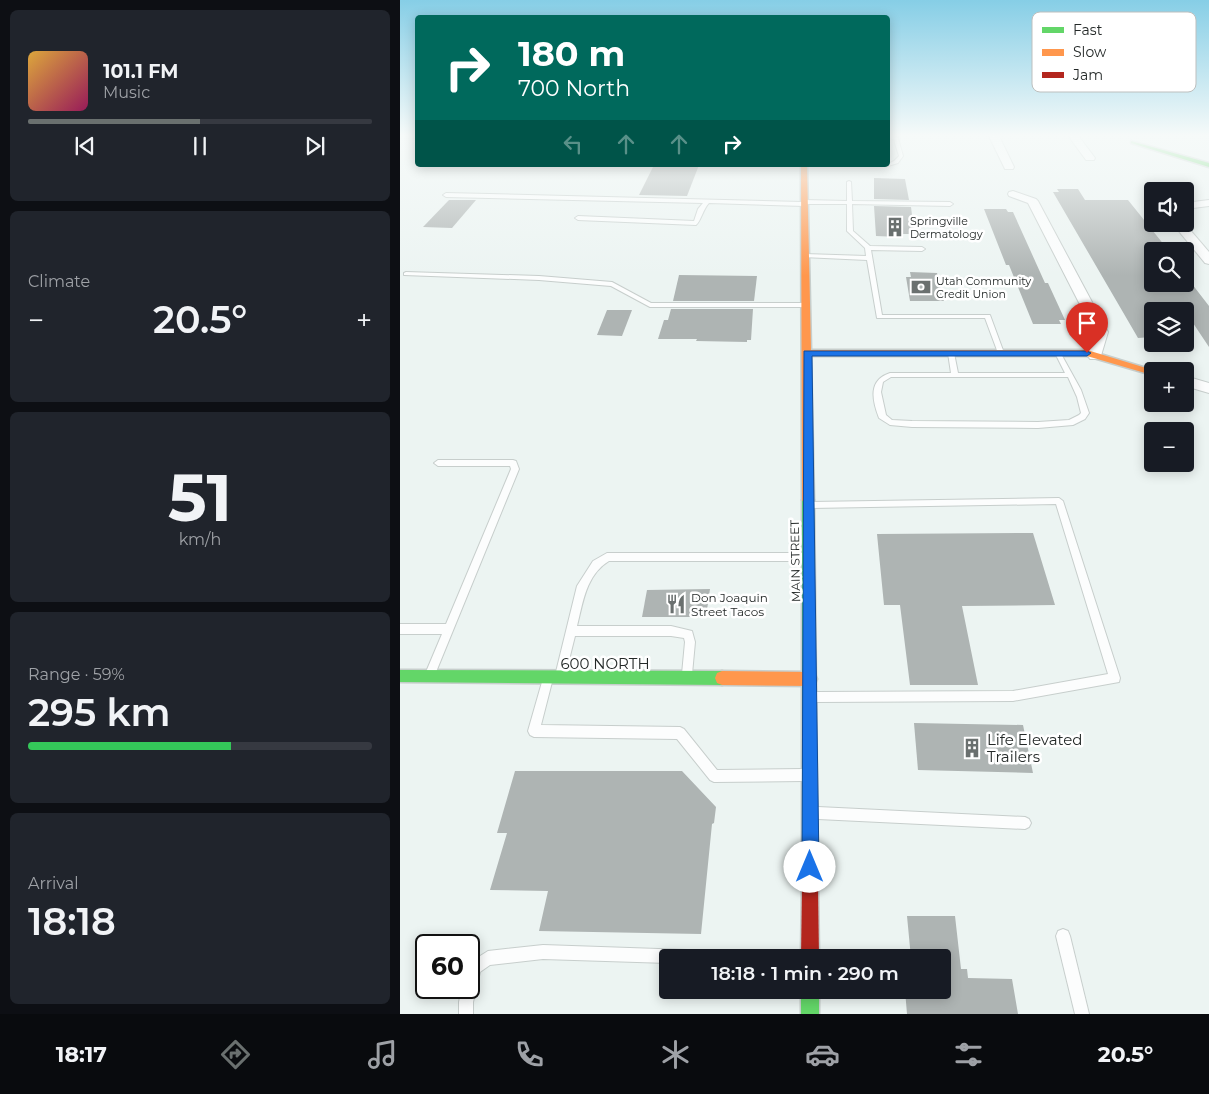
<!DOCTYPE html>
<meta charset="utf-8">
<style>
body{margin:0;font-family:Montserrat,sans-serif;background:#20242c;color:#f1f3f6;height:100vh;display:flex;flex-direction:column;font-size:19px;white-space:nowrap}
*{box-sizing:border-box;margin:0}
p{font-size:16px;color:#9ea1a6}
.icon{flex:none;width:28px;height:28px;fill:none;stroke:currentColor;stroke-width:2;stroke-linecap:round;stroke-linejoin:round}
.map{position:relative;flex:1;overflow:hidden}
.drawer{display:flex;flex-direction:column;gap:10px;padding:10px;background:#0d0f14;width:400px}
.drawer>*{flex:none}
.top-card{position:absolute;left:15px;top:15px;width:475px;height:152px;border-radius:5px;box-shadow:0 2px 12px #0003;background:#00695c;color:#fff;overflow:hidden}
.tools{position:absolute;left:744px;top:182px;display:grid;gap:10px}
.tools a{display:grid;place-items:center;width:50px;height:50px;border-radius:5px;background:#171b24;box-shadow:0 2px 12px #0003;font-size:25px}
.speed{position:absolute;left:15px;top:934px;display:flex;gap:10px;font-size:25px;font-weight:700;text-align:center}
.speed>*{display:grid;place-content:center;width:65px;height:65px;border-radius:50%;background:#171b24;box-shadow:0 2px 12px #0003;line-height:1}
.speed .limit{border:2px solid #111;border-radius:8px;background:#fff;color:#111}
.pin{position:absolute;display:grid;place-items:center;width:42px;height:42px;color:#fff;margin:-51px -21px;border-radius:50% 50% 50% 0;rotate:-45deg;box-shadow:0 0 5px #0007}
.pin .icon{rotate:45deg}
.me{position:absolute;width:55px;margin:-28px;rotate:0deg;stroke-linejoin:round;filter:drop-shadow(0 0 4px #0008)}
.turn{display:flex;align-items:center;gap:18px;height:105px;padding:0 20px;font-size:22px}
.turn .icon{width:65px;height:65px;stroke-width:2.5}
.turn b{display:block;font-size:35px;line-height:42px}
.lanes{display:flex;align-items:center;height:48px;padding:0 20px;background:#0003;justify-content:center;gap:25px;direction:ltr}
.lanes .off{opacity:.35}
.big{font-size:38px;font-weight:600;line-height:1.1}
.drawer .widget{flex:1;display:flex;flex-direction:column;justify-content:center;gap:8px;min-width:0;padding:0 18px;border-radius:8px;background:#20242c}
.drawer .dial{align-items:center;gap:0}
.dial b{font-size:65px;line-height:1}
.song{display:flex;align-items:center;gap:15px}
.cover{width:60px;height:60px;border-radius:8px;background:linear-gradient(135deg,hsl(40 70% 55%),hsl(330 70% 35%))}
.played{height:5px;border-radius:2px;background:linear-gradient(90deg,#6a706f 50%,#363941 50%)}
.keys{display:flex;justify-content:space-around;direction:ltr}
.heat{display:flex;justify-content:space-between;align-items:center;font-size:28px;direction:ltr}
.charge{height:8px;border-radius:4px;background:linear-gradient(90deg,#34c759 59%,#363941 0)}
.trip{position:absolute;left:259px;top:949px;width:292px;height:50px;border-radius:5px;background:#171b24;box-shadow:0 2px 12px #0003;font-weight:600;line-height:50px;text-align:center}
.menu{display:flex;height:80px;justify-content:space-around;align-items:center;background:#090b0e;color:#9ea1a6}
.menu .icon{width:35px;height:35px}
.menu .active{color:#6a706f}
.menu b{font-size:22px;color:#f1f3f6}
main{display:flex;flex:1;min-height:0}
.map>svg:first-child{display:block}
</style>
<main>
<section class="drawer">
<div class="widget">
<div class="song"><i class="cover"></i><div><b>101.1 FM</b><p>Music</p></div></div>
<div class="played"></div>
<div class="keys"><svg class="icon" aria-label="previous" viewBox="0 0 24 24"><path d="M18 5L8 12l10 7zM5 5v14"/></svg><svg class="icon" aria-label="pause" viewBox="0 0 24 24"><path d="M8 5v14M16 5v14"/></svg><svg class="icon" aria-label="next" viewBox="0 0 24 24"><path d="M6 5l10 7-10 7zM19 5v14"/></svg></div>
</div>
<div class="widget"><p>Climate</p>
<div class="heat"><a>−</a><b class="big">20.5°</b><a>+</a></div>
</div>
<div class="widget dial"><b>51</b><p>km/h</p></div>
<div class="widget"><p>Range · 59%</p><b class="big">295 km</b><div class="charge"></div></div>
<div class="widget"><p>Arrival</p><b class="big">18:18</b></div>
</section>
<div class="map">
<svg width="809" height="1014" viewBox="0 0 809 1014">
<rect width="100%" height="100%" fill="#ecf4f2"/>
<g fill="#aeb4b3">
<path d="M254 165H299L287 196 239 195Z"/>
<path d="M474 178 505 179 509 200 474 199Z"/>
<path d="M657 189H678L685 200H728L769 251H752V284H792L809 306V347L785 311H752V337L738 338 653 192H659Z"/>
<path d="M49 200H76L52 228 23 227Z"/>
<path d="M474 206 511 207 514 230H510L511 234H500V237L476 236Z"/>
<path d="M584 209H606L608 212H613L645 283H648L665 320H659L661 324H633L609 265H606Z"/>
<path d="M510 272 537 273 544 301H510L506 277H511Z"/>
<path d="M279 275 357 276 354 301H273Z"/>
<path d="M271 309H353L351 340H347V342L296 341 297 339H258L264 320H268Z"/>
<path d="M207 310H232L222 336 197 335Z"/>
<path d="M633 533 655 605 562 606 578 685H510L500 605H484L477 534Z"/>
<path d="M310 589 306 617H242L247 590Z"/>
<path d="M514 723 623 725 633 773 518 770Z"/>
<path d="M115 771H282L316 807 314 823 312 824 301 934 139 931 148 891 90 890 107 833H97Z"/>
<path d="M507 916H555L561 969H567L568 978 612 979 618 1014H507L505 990H542V958H511Z"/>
</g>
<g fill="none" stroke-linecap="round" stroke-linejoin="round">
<defs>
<g id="lane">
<path d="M488 134H491L498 138 503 156 498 163 488 166 486 165 494 161 499 156 494 140 488 136Z"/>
<path d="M449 181 451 182 452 201 550 202 553 204 550 206 452 204 453 231 470 246 522 247 525 249 522 251 471 250 482 315H590L604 353 603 354H599L598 353 585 318H477L467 260 403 257 402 256 405 254 466 256 465 248 447 231V204H406L404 206 309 203C303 209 301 221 296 225L178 220 175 218 178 216 294 221 298 209 303 203 46 197 43 195 46 193 402 202 404 200 447 201V182Z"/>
<path d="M6 272 139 276 212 282 251 303H406L409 305 406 307H250L211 286 139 280 4 275V273Z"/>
<path d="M551 351 554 353 558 373H665L655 353 656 352H660L681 390 689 413 685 419 673 425 638 428 512 427 490 425 479 418C472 400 468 380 490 373H551L548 353ZM491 377H668L677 397 681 413 679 415 669 420 638 422 512 421 492 420 486 415 481 392 483 382Z"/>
<path d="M38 460H113L116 461 119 469 36 672 35 676 31 677 27 676 26 672 42 634H0V624H46L111 469 110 466H38L34 463Z"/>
<path d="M659 498 663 501 720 678 719 682 613 701 417 702 413 701 412 697 413 693 417 692 613 691 708 674 656 504 411 508 408 507 407 505 408 503 411 502Z"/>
<path d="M207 553H404L407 554 409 557 407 560 404 561H209C186 575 183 602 177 626H271L292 631 295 642 292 674 291 678 287 679 283 678 282 674 285 642 284 638 271 636H175L165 676 161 677 157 676 156 672 177 586 193 561Z"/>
<path d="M147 677 151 678 152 682 141 725 280 727 284 729 317 770 403 769 407 771 409 775 407 779 403 781 314 782 310 780 277 739 134 737 130 735 128 731 142 682 143 678Z"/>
<path d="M418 807 625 817 629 819 631 823 629 827 625 829 418 819 414 817 412 813 414 809Z"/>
<path d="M663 929 668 931 670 936 689 1014H675L656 936 658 931Z"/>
<path d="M143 945 316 951 321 953 323 958H268V963L143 959 90 965 80 972 73 1002V1014H59V1002L62 988H69V963L88 951Z"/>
</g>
<g id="street">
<path d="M588 134H598L614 167 613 169H605Z"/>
<path d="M667 134H677L695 158 694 160H686Z"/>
<path d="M613 191 636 199 638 201 708 332 700 359H690L688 356 694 332 628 203 609 196 608 194 609 192Z"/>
<path d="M809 200V206L785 209V203Z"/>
<path d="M773 224H785L809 252V264L805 263Z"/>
<path d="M785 376 809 383V393L785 386Z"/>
</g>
<g id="fast">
<path d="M731 141 809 163V167L731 143Z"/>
<path d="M408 496 414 500 418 886 416 892 410 894 404 892 402 886V500Z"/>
<path d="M0 670 322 671 327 673 329 678 327 683 322 685 0 682Z"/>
<rect x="401" y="990" width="18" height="24"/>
</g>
<g id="slow">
<path d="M401 165H407L411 350H687L756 371H752V375L687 356H411L414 500 408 504 404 503 402 500Z"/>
<path d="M322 671 410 672 415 674 417 679 415 684 410 686 322 685 317 683 315 678 317 673Z"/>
</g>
<path id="jam" d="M410 878 416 880 418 886 419 958H401L402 886 404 880Z"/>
</defs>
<use href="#lane" stroke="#c7cecc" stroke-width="2"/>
<use href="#street" stroke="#c7cecc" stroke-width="2"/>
<use href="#fast" stroke="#c7cecc" stroke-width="3"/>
<use href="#slow" stroke="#c7cecc" stroke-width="3"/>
<use href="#jam" stroke="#c7cecc" stroke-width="3"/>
<use href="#lane" fill="#fcfdfd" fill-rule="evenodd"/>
<use href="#street" fill="#fcfdfd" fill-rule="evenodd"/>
<use href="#fast" fill="#63d668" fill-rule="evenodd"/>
<use href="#slow" fill="#ff974d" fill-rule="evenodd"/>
<use href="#jam" fill="#b3261e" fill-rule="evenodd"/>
</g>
<linearGradient id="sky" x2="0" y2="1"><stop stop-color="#86cee6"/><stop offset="0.49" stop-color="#f6faf9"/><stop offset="1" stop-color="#f6faf9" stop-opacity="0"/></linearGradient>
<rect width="809" height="276" fill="url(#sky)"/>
<path fill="#1a73e8" stroke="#114b97" d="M404 351H687L691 353 687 356H412L419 867 416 873 410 875 404 873 402 867Z"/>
<defs>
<symbol id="building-bare" viewBox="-9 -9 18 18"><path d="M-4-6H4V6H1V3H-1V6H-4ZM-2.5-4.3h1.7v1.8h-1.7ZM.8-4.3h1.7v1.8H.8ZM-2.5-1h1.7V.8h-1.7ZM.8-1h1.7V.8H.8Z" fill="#6a706f" stroke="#fff" stroke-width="2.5" paint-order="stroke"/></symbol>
<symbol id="bank-bare" viewBox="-9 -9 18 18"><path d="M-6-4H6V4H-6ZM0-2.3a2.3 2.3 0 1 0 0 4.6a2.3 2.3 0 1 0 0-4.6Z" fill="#6a706f" stroke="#fff" stroke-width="2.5" paint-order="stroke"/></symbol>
<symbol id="restaurant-bare" viewBox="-9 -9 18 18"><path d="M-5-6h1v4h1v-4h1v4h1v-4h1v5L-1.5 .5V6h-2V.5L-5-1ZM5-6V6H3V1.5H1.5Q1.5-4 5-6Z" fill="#6a706f" stroke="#fff" stroke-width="2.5" paint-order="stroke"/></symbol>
</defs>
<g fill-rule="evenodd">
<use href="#building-bare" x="481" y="213" width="28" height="28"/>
<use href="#bank-bare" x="507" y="273" width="28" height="28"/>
<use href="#restaurant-bare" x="262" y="590" width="28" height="28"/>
<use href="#building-bare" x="558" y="734" width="28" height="28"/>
</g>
<g text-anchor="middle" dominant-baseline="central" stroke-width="5" stroke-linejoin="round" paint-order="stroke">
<g font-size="11" fill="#242928" stroke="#fff" text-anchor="start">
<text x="510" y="221">Springville<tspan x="510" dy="13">Dermatology</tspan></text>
<text x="536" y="281">Utah Community<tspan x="536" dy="13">Credit Union</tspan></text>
</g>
<g font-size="12" fill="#242928" stroke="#fff">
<text transform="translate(395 561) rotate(-91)">MAIN STREET</text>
</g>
<g font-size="12" fill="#242928" stroke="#fff" text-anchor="start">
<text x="291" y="597">Don Joaquin<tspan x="291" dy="14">Street Tacos</tspan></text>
</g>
<g font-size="15" fill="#242928" stroke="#fff">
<text x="205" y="663">600 NORTH</text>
</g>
<g font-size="15" fill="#242928" stroke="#fff" text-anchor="start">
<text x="587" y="739">Life Elevated<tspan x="587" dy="17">Trailers</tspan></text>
</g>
</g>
<rect x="632" y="12" width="164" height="80" rx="8" fill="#fff" stroke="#bdbfbe" stroke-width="1"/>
<rect x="642" y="27" width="22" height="6" fill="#63d668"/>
<rect x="642" y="49" width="22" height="7" fill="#ff974d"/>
<rect x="642" y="72" width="22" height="6" fill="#b3261e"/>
<g font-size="14" fill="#242928">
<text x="673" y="35">Fast</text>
<text x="673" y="57">Slow</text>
<text x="673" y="80">Jam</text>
</g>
</svg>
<div class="tools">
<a><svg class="icon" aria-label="sound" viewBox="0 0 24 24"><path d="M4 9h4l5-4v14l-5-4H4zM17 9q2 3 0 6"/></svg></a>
<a><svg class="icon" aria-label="search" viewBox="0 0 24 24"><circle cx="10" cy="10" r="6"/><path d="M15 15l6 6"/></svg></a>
<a><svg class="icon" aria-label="layers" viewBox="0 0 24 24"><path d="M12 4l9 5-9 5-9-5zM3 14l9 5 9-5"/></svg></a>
<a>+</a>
<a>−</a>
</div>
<div class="speed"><div class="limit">60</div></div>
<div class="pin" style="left:687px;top:353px;background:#d93025"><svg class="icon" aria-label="arrive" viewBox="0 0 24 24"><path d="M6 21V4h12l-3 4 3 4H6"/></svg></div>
<svg class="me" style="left:410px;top:867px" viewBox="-20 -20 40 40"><circle r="19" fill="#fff"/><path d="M0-13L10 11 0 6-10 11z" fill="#1a73e8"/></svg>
<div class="trip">18:18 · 1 min · 290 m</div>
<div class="top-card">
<div class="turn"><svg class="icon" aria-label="right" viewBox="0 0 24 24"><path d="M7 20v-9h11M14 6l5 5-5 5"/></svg><div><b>180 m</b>700 North</div></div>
<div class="lanes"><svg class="icon off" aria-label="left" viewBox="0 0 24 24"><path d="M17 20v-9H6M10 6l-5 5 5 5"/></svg><svg class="icon off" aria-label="ahead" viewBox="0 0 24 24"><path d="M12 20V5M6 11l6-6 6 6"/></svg><svg class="icon off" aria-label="ahead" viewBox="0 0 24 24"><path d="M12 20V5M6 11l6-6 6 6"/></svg><svg class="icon" aria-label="right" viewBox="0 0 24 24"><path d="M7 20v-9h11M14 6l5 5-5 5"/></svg></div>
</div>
</div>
</main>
<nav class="menu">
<b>18:17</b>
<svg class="icon active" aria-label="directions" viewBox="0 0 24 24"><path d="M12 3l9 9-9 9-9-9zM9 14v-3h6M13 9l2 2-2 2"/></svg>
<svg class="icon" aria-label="music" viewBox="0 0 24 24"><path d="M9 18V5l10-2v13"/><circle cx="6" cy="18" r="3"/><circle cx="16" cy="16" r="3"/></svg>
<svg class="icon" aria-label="phone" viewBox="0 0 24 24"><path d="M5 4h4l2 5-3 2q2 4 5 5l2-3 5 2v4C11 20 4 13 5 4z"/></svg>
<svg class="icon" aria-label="climate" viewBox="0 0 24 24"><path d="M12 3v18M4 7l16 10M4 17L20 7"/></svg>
<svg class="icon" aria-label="car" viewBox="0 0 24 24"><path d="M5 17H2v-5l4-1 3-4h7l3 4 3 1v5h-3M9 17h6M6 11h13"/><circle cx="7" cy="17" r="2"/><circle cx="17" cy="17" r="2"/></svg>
<svg class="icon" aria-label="filters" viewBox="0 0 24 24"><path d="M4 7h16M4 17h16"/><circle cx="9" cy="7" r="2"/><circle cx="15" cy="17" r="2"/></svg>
<b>20.5°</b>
</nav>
